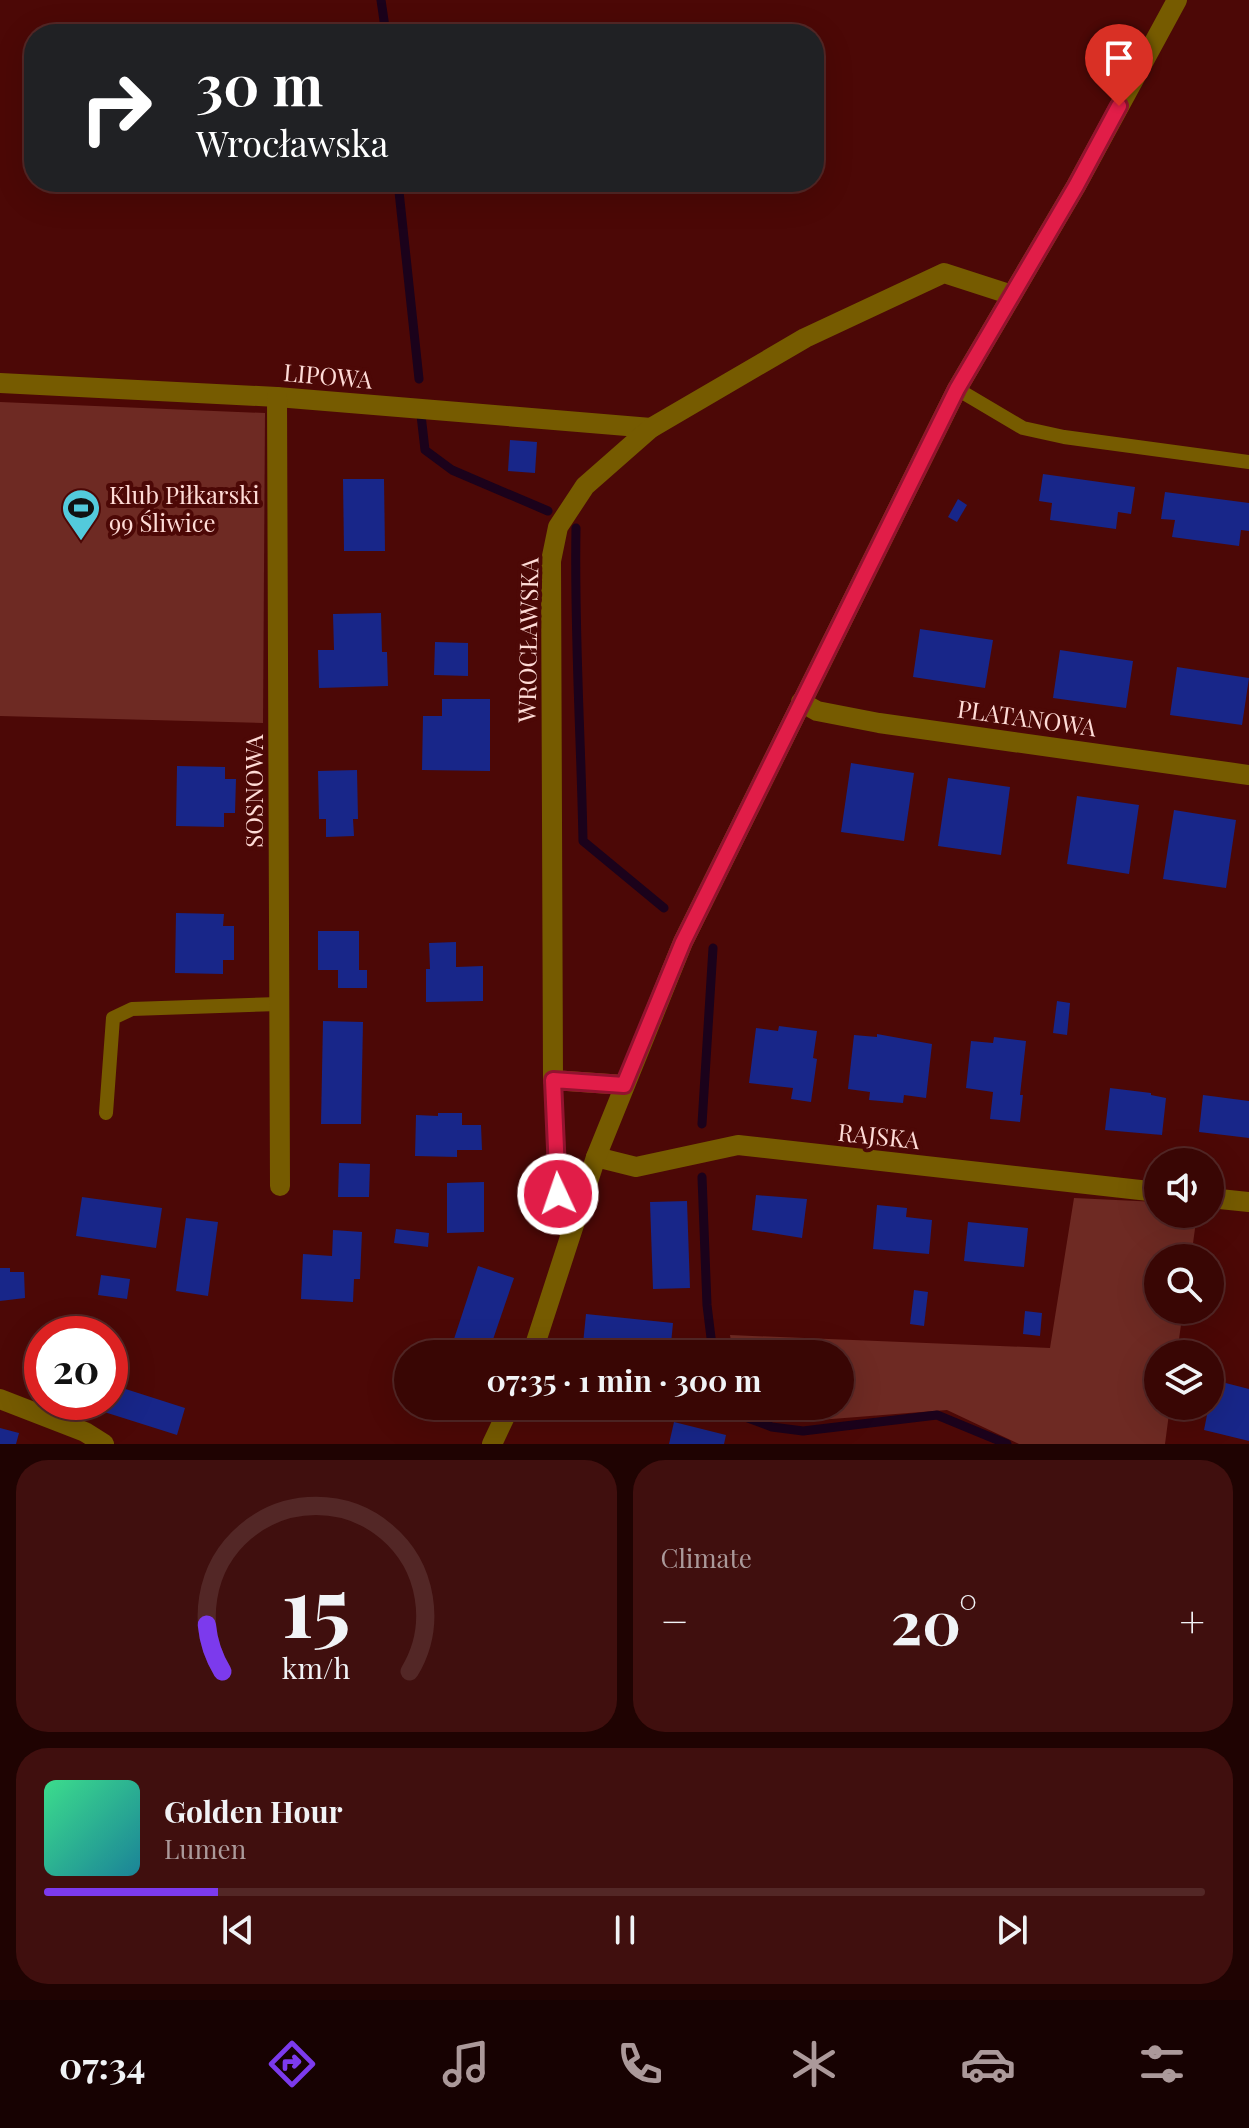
<!DOCTYPE html>
<meta charset="utf-8">
<style>
body{margin:0;font-family:"Playfair Display",serif;background:#400f0e;color:#f1f3f6;height:100vh;display:flex;flex-direction:column;font-size:30px;white-space:nowrap}
*{box-sizing:border-box;margin:0}
p{font-size:26px;color:#ab999a}
.icon{flex:none;width:44px;height:44px;fill:none;stroke:currentColor;stroke-width:2;stroke-linecap:round;stroke-linejoin:round}
.map{position:relative;height:1444px;overflow:hidden}
.panel{display:flex;flex-direction:column;gap:16px;padding:16px;background:#1f0302;flex:1}
.panel>*{flex:none}
.banner{position:absolute;left:24px;top:24px;width:800px;height:168px;border-radius:32px;box-shadow:0 8px 32px #0002,0 0 0 2px #532726;background:#202124;color:#fff;overflow:hidden}
.tools{position:absolute;left:1144px;top:1148px;display:grid;gap:16px}
.tools a{display:grid;place-items:center;width:80px;height:80px;border-radius:50%;background:#390604;box-shadow:0 8px 32px #0002,0 0 0 2px #532726;font-size:40px}
.speed{position:absolute;left:24px;top:1316px;display:flex;gap:16px;font-size:40px;font-weight:700;text-align:center}
.speed>*{display:grid;place-content:center;width:104px;height:104px;border-radius:50%;background:#390604;box-shadow:0 8px 32px #0002,0 0 0 2px #532726;line-height:1}
.speed .limit{border:12px solid #d22;background:#fff;color:#111}
.pin{position:absolute;display:grid;place-items:center;width:68px;height:68px;color:#fff;margin:-82px -34px;border-radius:50% 50% 50% 0;rotate:-45deg;box-shadow:0 0 8px #0007}
.pin .icon{rotate:45deg}
.me{position:absolute;width:88px;margin:-44px;rotate:357deg;stroke-linejoin:round;filter:drop-shadow(0 0 6px #0008)}
.turn{display:flex;align-items:center;gap:28px;height:168px;padding:0 40px;font-size:36px}
.turn .icon{width:104px;height:104px;stroke-width:2.5}
.turn b{display:block;font-size:56px;line-height:68px}
.big{font-size:60px;font-weight:700;line-height:1.1}
.panel .card{flex:1;display:flex;flex-direction:column;justify-content:center;gap:12px;min-width:0;padding:0 28px;border-radius:32px;background:#400f0e}
.panel .dial{align-items:center;gap:0}
.dial svg{height:208px;overflow:visible;fill:none;stroke:#532726;stroke-width:7;stroke-linecap:round;text-anchor:middle}
.dial text{fill:#f1f3f6;stroke:none}
.song{display:flex;align-items:center;gap:24px}
.cover{width:96px;height:96px;border-radius:12px;background:linear-gradient(135deg,hsl(150 70% 55%),hsl(190 70% 35%))}
.played{height:8px;border-radius:4px;background:linear-gradient(90deg,#7c3aed 15%,#532726 15%)}
.keys{display:flex;justify-content:space-around;direction:ltr}
.heat{display:flex;justify-content:space-between;align-items:center;font-size:44px;direction:ltr}
.panel .tiles{flex:1;display:grid;gap:16px;grid-template-columns:1fr 1fr}
.card:last-child{grid-column:span 2}
.trip{position:absolute;left:394px;top:1340px;width:460px;height:80px;border-radius:40px;background:#390604;box-shadow:0 8px 32px #0002,0 0 0 2px #532726;font-weight:700;line-height:80px;text-align:center}
.tabs{display:flex;height:128px;justify-content:space-around;align-items:center;background:#170202;color:#ab999a}
.tabs .icon{width:56px;height:56px}
.tabs .current{color:#7c3aed}
.tabs b{font-size:36px;color:#f1f3f6}
.map>svg:first-child{display:block}
</style>
<div class="map">
<svg width="1249" height="1444" viewBox="0 0 1249 1444">
<rect width="100%" height="100%" fill="#4c0806"/>
<g fill="#6e2a23">
<path d="M0 402 265 413 263 723 0 716Z"/>
<path d="M1074 1198 1158 1202V1214H1197L1191 1258H1158V1310H1183L1177 1354H1158V1406H1170L1165 1444H1019L947 1410 806 1421 752 1406H840V1354H733L730 1335 1050 1348Z"/>
</g>
<g fill="none" stroke-linecap="round" stroke-linejoin="round">
<g stroke="#1b021b" stroke-width="9">
<path d="M381 0 386 34"/>
<path d="M398 182 419 379"/>
<path d="M421 415 425 450 452 470 548 511"/>
<path d="M576 528C574 633 581 736 583 841L664 908"/>
<path d="M702 1124 713 948"/>
<path d="M702 1177 707 1305 713 1354"/>
<path d="M727 1406 729 1411 772 1427 803 1431 937 1415 1007 1444"/>
</g>
</g>
<g fill="#182689">
<path d="M510 440 537 442 535 473 508 471Z"/>
<path d="M1043 474 1135 487 1131 514 1118 512 1116 529 1050 520 1052 503 1039 501Z"/>
<path d="M343 479H384L385 551H344Z"/>
<path d="M1165 492 1249 503V531L1241 530 1239 546 1172 537 1175 520 1161 519Z"/>
<path d="M958 499 967 505 957 522 948 517Z"/>
<path d="M381 613 382 652H387L388 686 319 688 318 650H334L333 614Z"/>
<path d="M920 629 993 640 985 688 913 677Z"/>
<path d="M435 642 468 643V676L434 675Z"/>
<path d="M1060 650 1133 661 1126 708 1053 698Z"/>
<path d="M1177 667 1249 678 1242 725 1170 715Z"/>
<path d="M442 699H490V771L422 770 423 716H442Z"/>
<path d="M851 763 914 773 904 841 841 832Z"/>
<path d="M177 766 225 767V779H236L235 813H224V827L176 826Z"/>
<path d="M357 770 358 819H353L354 836 326 837V819H319L318 771Z"/>
<path d="M948 778 1010 787 1001 855 938 846Z"/>
<path d="M1077 796 1139 805 1129 874 1067 864Z"/>
<path d="M1174 810 1236 820 1226 888 1163 879Z"/>
<path d="M176 913 224 914 223 926H234V960H223V974L175 973Z"/>
<path d="M318 931H359V970H367V988H338V970H318Z"/>
<path d="M456 942V967L483 966V1001L426 1002V969H430L429 943Z"/>
<path d="M1057 1001 1070 1003 1067 1035 1053 1033Z"/>
<path d="M323 1021 363 1022 361 1124H321Z"/>
<path d="M779 1026 817 1031 813 1058 817 1059 811 1102 791 1099 793 1088 749 1083 756 1028 778 1031Z"/>
<path d="M877 1034 932 1044 926 1098 904 1095 903 1103 869 1100 870 1092 848 1089 854 1035 877 1037Z"/>
<path d="M994 1037 1026 1041 1020 1095H1023L1020 1122 990 1119 993 1092 966 1088 971 1041 993 1043Z"/>
<path d="M1110 1088 1151 1093V1095L1166 1098 1162 1135 1105 1130Z"/>
<path d="M1203 1095 1249 1101V1138L1199 1132Z"/>
<path d="M438 1113H462V1125H481L482 1150H457V1157L415 1156 416 1115 438 1116Z"/>
<path d="M339 1163 370 1164 369 1197H338Z"/>
<path d="M484 1182V1232L447 1233V1183Z"/>
<path d="M756 1195 807 1199 802 1238 752 1230Z"/>
<path d="M82 1197 162 1208 156 1248 76 1236Z"/>
<path d="M687 1201 690 1288 653 1289 650 1202Z"/>
<path d="M877 1205 907 1208 906 1217 932 1220 929 1254 873 1249Z"/>
<path d="M186 1218 218 1222 208 1296 176 1291Z"/>
<path d="M968 1222 1028 1228 1024 1267 964 1261Z"/>
<path d="M396 1229 429 1233 428 1247 394 1243Z"/>
<path d="M333 1230 362 1232 360 1279H354L353 1302 301 1299 303 1254 332 1256Z"/>
<path d="M478 1266 514 1278 488 1354 453 1342Z"/>
<path d="M0 1268H10V1272H24L25 1298 0 1301Z"/>
<path d="M101 1275 130 1279 127 1299 98 1295Z"/>
<path d="M914 1290 928 1292 924 1326 910 1324Z"/>
<path d="M1025 1311 1042 1313 1040 1336 1023 1334Z"/>
<path d="M586 1314 673 1323 670 1354H582Z"/>
<path d="M1210 1379 1249 1389V1441L1204 1430 1207 1415 1195 1412 1197 1406H1210Z"/>
<path d="M110 1384 185 1408 177 1435 98 1410 100 1402H110Z"/>
<path d="M674 1422 726 1435 724 1444H669Z"/>
<path d="M0 1428 19 1433 16 1444H0Z"/>
</g>
<g fill="none" stroke-linecap="round" stroke-linejoin="round">
<g stroke="#765b00" stroke-width="14">
<path d="M957 389 1023 428 1064 437 1249 462"/>
<path d="M553 1080 559 1222 570 1238"/>
<path d="M106 1113 113 1018 132 1009 279 1004"/>
</g>
<g stroke="#765b00" stroke-width="20">
<path d="M0 383 277 397 651 428"/>
<path d="M277 397 280 1186"/>
<path d="M801 702 817 711 879 723 1249 775"/>
<path d="M624 1085 553 1080 551 561 558 527 585 486 651 428 805 338 944 273 1012 295"/>
<path d="M596 1157 636 1167 738 1145 1158 1192"/>
<path d="M1210 1198 1249 1202"/>
<path d="M0 1399 85 1432 104 1444"/>
</g>
<g stroke="#765b00" stroke-width="20">
<path d="M532 1354 596 1157 683 942 957 389 1076 186 1177 0"/>
<path d="M492 1444 510 1406"/>
</g>
</g>
<g fill="none" stroke-linecap="round" stroke-linejoin="round">
<defs>
<path id="route" d="M558 1194 553 1080 624 1085 683 942 957 389 1076 186 1119 106"/>
</defs>
<use href="#route" stroke="#92132f" stroke-width="20"/>
<use href="#route" stroke="#e11d48" stroke-width="14"/>
</g>
<defs>
<symbol id="stadium-pin" viewBox="-11 -11 22 30"><path d="M0 17L-7.5 6A9.5 9.5 0 1 1 7.5 6Z" fill="#53cadc" stroke="#4c0806"/><path d="M0-5a6.5 5 0 1 0 0 10a6.5 5 0 1 0 0-10ZM-3.5-1.8h7v3.6h-7Z" fill="#111"/></symbol>
</defs>
<g fill-rule="evenodd">
<use href="#stadium-pin" x="59" y="486" width="44" height="60"/>
</g>
<g text-anchor="middle" dominant-baseline="central" stroke-width="8" stroke-linejoin="round" paint-order="stroke">
<g font-size="24" fill="#fedbd6" stroke="#4c0806">
<text transform="translate(328 375) rotate(5)">LIPOWA</text>
<text transform="translate(527 640) rotate(-89)">WROCŁAWSKA</text>
<text transform="translate(1027 717) rotate(8)">PLATANOWA</text>
<text transform="translate(253 791) rotate(-90)">SOSNOWA</text>
<text transform="translate(879 1135) rotate(6)">RAJSKA</text>
</g>
<g font-size="24" fill="#fedbd6" stroke="#4c0806" text-anchor="start">
<text x="109" y="494">Klub Piłkarski<tspan x="109" dy="28">99 Śliwice</tspan></text>
</g>
</g>
</svg>
<div class="tools">
<a><svg class="icon" aria-label="sound" viewBox="0 0 24 24"><path d="M4 9h4l5-4v14l-5-4H4zM17 9q2 3 0 6"/></svg></a>
<a><svg class="icon" aria-label="search" viewBox="0 0 24 24"><circle cx="10" cy="10" r="6"/><path d="M15 15l6 6"/></svg></a>
<a><svg class="icon" aria-label="layers" viewBox="0 0 24 24"><path d="M12 4l9 5-9 5-9-5zM3 14l9 5 9-5"/></svg></a>
</div>
<div class="speed"><div class="limit">20</div></div>
<div class="pin" style="left:1119px;top:106px;background:#d93025"><svg class="icon" aria-label="arrive" viewBox="0 0 24 24"><path d="M6 21V4h12l-3 4 3 4H6"/></svg></div>
<svg class="me" style="left:558px;top:1194px" viewBox="-20 -20 40 40"><circle r="17" fill="#e11d48" stroke="#fff" stroke-width="3"/><path d="M0-11L8 9 0 5-8 9z" fill="#fff"/></svg>
<div class="trip">07:35 · 1 min · 300 m</div>
<div class="banner">
<div class="turn"><svg class="icon" aria-label="right" viewBox="0 0 24 24"><path d="M7 20v-9h11M14 6l5 5-5 5"/></svg><div><b>30 m</b>Wrocławska</div></div>
</div>
</div>
<section class="panel">
<div class="tiles">
<div class="card dial"><svg viewBox="0 0 100 80">
<path d="M14 69A42 42 0 1 1 86 69"/>
<path d="M14 69A42 42 0 0 1 8 51" stroke="#7c3aed"/>
<text x="50" y="56" font-size="32" font-weight="700">15</text>
<text x="50" y="72" font-size="11">km/h</text>
</svg></div>
<div class="card"><p>Climate</p>
<div class="heat"><a>−</a><b class="big">20°</b><a>+</a></div>
</div>
<div class="card">
<div class="song"><i class="cover"></i><div><b>Golden Hour</b><p>Lumen</p></div></div>
<div class="played"></div>
<div class="keys"><svg class="icon" aria-label="previous" viewBox="0 0 24 24"><path d="M18 5L8 12l10 7zM5 5v14"/></svg><svg class="icon" aria-label="pause" viewBox="0 0 24 24"><path d="M8 5v14M16 5v14"/></svg><svg class="icon" aria-label="next" viewBox="0 0 24 24"><path d="M6 5l10 7-10 7zM19 5v14"/></svg></div>
</div>
</div>
</section>
<nav class="tabs">
<b>07:34</b>
<svg class="icon current" aria-label="directions" viewBox="0 0 24 24"><path d="M12 3l9 9-9 9-9-9zM9 14v-3h6M13 9l2 2-2 2"/></svg>
<svg class="icon" aria-label="music" viewBox="0 0 24 24"><path d="M9 18V5l10-2v13"/><circle cx="6" cy="18" r="3"/><circle cx="16" cy="16" r="3"/></svg>
<svg class="icon" aria-label="phone" viewBox="0 0 24 24"><path d="M5 4h4l2 5-3 2q2 4 5 5l2-3 5 2v4C11 20 4 13 5 4z"/></svg>
<svg class="icon" aria-label="climate" viewBox="0 0 24 24"><path d="M12 3v18M4 7l16 10M4 17L20 7"/></svg>
<svg class="icon" aria-label="car" viewBox="0 0 24 24"><path d="M5 17H2v-5l4-1 3-4h7l3 4 3 1v5h-3M9 17h6M6 11h13"/><circle cx="7" cy="17" r="2"/><circle cx="17" cy="17" r="2"/></svg>
<svg class="icon" aria-label="filters" viewBox="0 0 24 24"><path d="M4 7h16M4 17h16"/><circle cx="9" cy="7" r="2"/><circle cx="15" cy="17" r="2"/></svg>
</nav>
